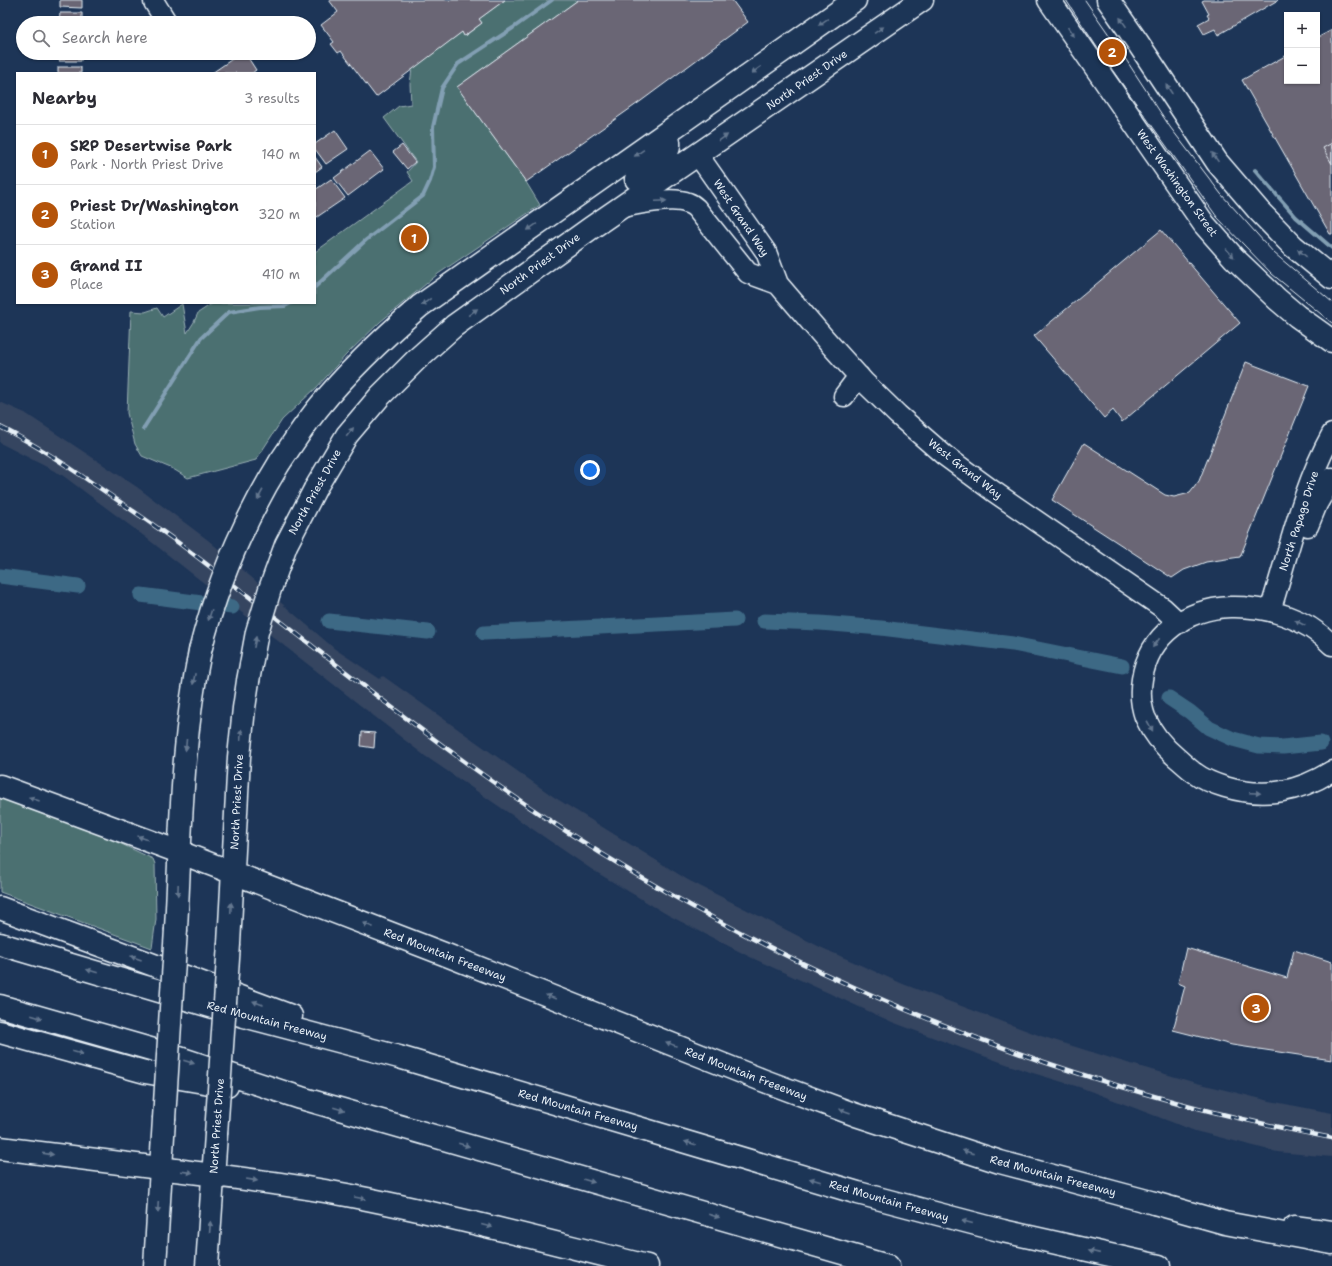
<!DOCTYPE html>
<meta charset="utf-8">
<style>
:root{--surface:#fff;--page:#f2f2f3;--text:#2b2b33;--muted:#7c7c81;--line:#e1e1e2;--accent:#b45309}
body{margin:0;font-family:"Shantell Sans",sans-serif;background:var(--page);color:var(--text)}
.controls{position:absolute;right:12px;top:12px;display:grid;overflow:hidden;border-radius:0px;box-shadow:0 1px 3px #0004}
.controls button{width:36px;height:36px;display:grid;place-items:center;padding:0;border:0;border-bottom:1px solid var(--line);background:var(--surface);color:var(--text);font:20px sans-serif}
.you{position:absolute;left:590px;top:470px;width:14px;height:14px;margin:-10px;border:3px solid #fff;border-radius:50%;background:#1a73e8;box-shadow:0 0 0 6px #1a73e833}
.badge{display:grid;place-items:center;width:26px;height:26px;border-radius:50%;background:var(--accent);color:#fff;font-size:13px;font-weight:700}
.pin{position:absolute;translate:-50% -50%;border:2px solid #fff;box-shadow:0 1px 4px #0006}
.list{margin:0;padding:0;list-style:none}
h2{display:flex;justify-content:space-between;align-items:center;height:52px;margin:0;padding:0 16px;font-size:17px}
h2 small{font-size:13px;font-weight:400;color:var(--muted)}
.list li{display:grid;grid-template-columns:26px 1fr auto;gap:12px;align-items:center;box-sizing:border-box;height:60px;padding:0 16px;border-top:1px solid var(--line)}
.list b{display:block;font-size:15px;white-space:nowrap}
.list p{margin:0;font-size:13px;white-space:nowrap;color:var(--muted)}
.list em{font-size:13px;font-style:normal;color:var(--muted)}
.icon{flex:none;width:22px;height:22px;fill:none;stroke:currentColor;stroke-width:2;stroke-linecap:round;stroke-linejoin:round}
.map{position:relative;flex:none;width:1332px;height:1266px;overflow:hidden}
.search{position:absolute;background:var(--surface);box-shadow:0 1px 3px #0004;left:16px;top:16px;width:300px;height:44px;display:flex;align-items:center;gap:10px;box-sizing:border-box;padding:0 14px;border-radius:22px;color:var(--muted);font-size:15px}
.panel{position:absolute;background:var(--surface);box-shadow:0 1px 3px #0004;left:16px;top:72px;width:300px;height:232px;border-radius:0px}
.map>svg:first-child{display:block}
.built{fill:#344460}
.green{fill:#4b6f71;stroke:#9ab0b4}
.lines{fill:none;stroke-linecap:round;stroke-linejoin:round}
.stream{stroke:#829fb3;stroke-width:4}
.canal{stroke:#3e6985;stroke-width:15}
.building{fill:#6a6675;stroke:#e8f1f8}
.minor-casing{stroke:#e8f1f8;stroke-width:23}
.major-casing{stroke:#e8f1f8;stroke-width:25}
.highway-casing{stroke:#e8f1f8;stroke-width:25}
.minor{stroke:#1d3557;stroke-width:20}
.major{stroke:#1d3557;stroke-width:22}
.highway{stroke:#1d3557;stroke-width:22}
.tram{stroke:#e8f1f8;stroke-width:1}
.rail-casing{stroke:#e8f1f8;stroke-width:4.5}
.rail{stroke:#1d3557;stroke-width:3;stroke-dasharray:9;stroke-linecap:butt}
.major-bridge-casing{stroke:#e8f1f8;stroke-width:25;stroke-linecap:butt}
.major-bridge{stroke:#1d3557;stroke-width:22}
.oneway{fill:#64778f}
.labels{text-anchor:middle;dominant-baseline:central;stroke-width:4;stroke-linejoin:round;paint-order:stroke}
.street-label{font-size:11px;fill:#e8f1f8;stroke:#1d3557}
</style>
<div class="map">
<svg width="1332" height="1266" viewBox="0 0 1332 1266">
<rect width="100%" height="100%" fill="#1d3557"/>
<filter id="ink" filterUnits="userSpaceOnUse"><feTurbulence type="fractalNoise" baseFrequency=".025" numOctaves="2"/><feDisplacementMap in="SourceGraphic" scale="8" xChannelSelector="R" yChannelSelector="G"/><feConvolveMatrix kernelMatrix="1 2 1 2 8 2 1 2 1" color-interpolation-filters="sRGB"/></filter>
<g filter="url(#ink)">
<path class="built" d="M 0,402 L 25,413 L 137,487 L 208,540 L 335,649 L 380,679 L 383,676 L 554,797 L 688,880 L 820,947 L 903,984 L 1041,1036 L 1114,1059 L 1193,1082 L 1270,1101 L 1332,1113 L 1332,1157 L 1277,1152 L 1195,1131 L 1082,1088 L 1023,1070 L 961,1048 L 892,1022 L 750,957 L 668,915 L 591,869 L 425,756 L 140,533 L 62,475 L 0,443 Z"/>
<path class="green" d="M 505,0 L 578,0 L 457,87 L 526,182 L 540,205 L 438,274 L 380,322 L 346,355 L 317,387 L 282,420 L 256,460 L 188,478 L 173,469 L 142,456 L 135,444 L 127,413 L 131,311 L 145,312 L 157,308 L 163,317 L 182,304 L 187,333 L 194,322 L 198,313 L 213,303 L 315,303 L 315,252 L 413,181 L 407,172 L 416,162 L 384,118 L 399,106 L 411,104 L 410,84 L 412,69 L 462,32 L 465,36 L 482,23 L 479,19 Z
M 0,796 L 96,832 L 153,859 L 155,864 L 156,919 L 152,948 L 0,892 Z"/>
<g class="lines">
<path class="stream" d="M 1255,170 L 1296,217 L 1332,248
M 315,287 L 366,240 L 423,196 L 430,181 L 434,167 L 433,127 L 442,88 L 458,64 L 513,28 L 552,0
M 143,429 L 201,338 L 229,312 L 260,307 L 285,306 L 291,303"/>
<path class="canal" d="M 0,576 L 78,586
M 141,595 L 232,607
M 329,621 L 428,632
M 764,621 L 820,623 L 881,628 L 1013,644 L 1122,666
M 484,633 L 735,620
M 1169,698 L 1190,712 L 1209,728 L 1233,739 L 1259,746 L 1283,747 L 1321,743"/>
</g>
<path class="building" d="M 60,0 L 82,0 L 82,8 L 60,7 Z
M 329,0 L 505,0 L 479,19 L 482,23 L 464,36 L 462,32 L 376,97 L 341,51 L 338,53 L 331,44 L 334,42 L 321,25 L 338,12 Z
M 578,0 L 732,0 L 748,22 L 641,101 L 526,182 L 457,87 Z
M 1204,0 L 1278,0 L 1218,35 L 1215,29 L 1204,34 L 1198,24 L 1209,18 L 1207,15 L 1209,14 L 1202,1 Z
M 60,13 L 82,13 L 82,23 L 59,23 Z
M 1332,30 L 1332,234 L 1330,234 L 1242,80 L 1287,55 L 1287,81 L 1317,81 L 1317,38 Z
M 59,53 L 81,53 L 81,61 L 59,61 Z
M 241,53 L 245,53 L 256,70 L 252,73 L 212,73 Z
M 58,67 L 81,67 L 81,73 L 58,73 Z
M 335,130 L 348,149 L 326,164 L 315,149 L 315,144 Z
M 1332,143 L 1332,164 L 1323,148 Z
M 402,145 L 415,162 L 407,169 L 393,152 Z
M 370,151 L 384,169 L 348,196 L 334,178 Z
M 315,157 L 322,167 L 315,172 Z
M 331,179 L 345,198 L 317,217 L 315,215 L 315,190 Z
M 1161,230 L 1240,323 L 1122,422 L 1113,410 L 1104,418 L 1034,336 Z
M 1246,362 L 1309,386 L 1240,557 L 1206,562 L 1184,570 L 1172,578 L 1052,500 L 1084,443 L 1165,495 L 1174,497 L 1190,493 L 1199,481 Z
M 362,732 L 375,733 L 374,748 L 361,746 Z
M 1186,948 L 1287,978 L 1294,950 L 1332,962 L 1332,1060 L 1232,1045 L 1173,1030 L 1185,986 L 1178,983 Z"/>
<g class="lines">
<g class="minor-casing">
<path id="minor" d="M 154,0 L 154,2 L 167,23
M 698,155 L 766,252 L 778,284 L 826,340 L 864,382 L 898,415 L 944,455 L 993,491 L 1163,608 L 1179,623
M 622,207 C 639,204 672,196 688,203 C 691,204 694,206 696,208 L 748,273 L 778,284
M 844,396 L 859,376
M 1308,526 L 1317,504 L 1332,478
M 1270,611 C 1289,552 1302,488 1332,434
M 1332,645 C 1306,618 1267,606 1230,607 C 1187,609 1149,634 1142,679 C 1140,691 1141,706 1145,717 C 1152,733 1164,747 1177,758 C 1183,763 1189,769 1195,773 C 1204,780 1215,784 1225,787 C 1265,799 1298,792 1332,771
M 1294,1226 L 1332,1231"/>
</g>
<g class="major-casing">
<path id="major" d="M 1049,0 L 1204,224 L 1234,258 L 1277,299 L 1297,316 L 1332,341
M 1108,0 L 1138,43 L 1217,162 L 1259,211 L 1293,246 L 1332,278
M 636,179 C 646,172 671,158 669,143 C 669,140 667,136 666,134
M 280,462 C 293,443 305,424 319,407 C 349,370 384,337 420,306 L 855,0
M 315,489 L 347,435 L 380,396 L 417,359 L 454,326 L 591,228 L 922,0
M 179,852 L 444,954 L 762,1080 L 856,1115 L 1000,1162 L 1154,1203
M 176,929 C 181,836 181,743 200,651
M 229,944 L 239,757 L 244,708 L 248,681
M 160,1168 C 229,1177 299,1185 367,1199 C 461,1218 554,1243 647,1266
M 155,1266 L 164,1119
M 207,1266 L 216,1134"/>
</g>
<g class="highway-casing">
<path id="highway" d="M 0,786 L 179,852
M 0,908 L 291,1016
M 0,944 L 244,1016 L 399,1057 L 858,1193 L 1003,1231 L 1159,1266
M 0,1006 L 161,1052 L 301,1098 L 888,1266
M 0,1032 L 145,1072 L 227,1086
M 0,1148 L 160,1168
M 1154,1203 L 1225,1223 L 1332,1243"/>
</g>
<use href="#minor" class="minor"/>
<use href="#major" class="major"/>
<use href="#highway" class="highway"/>
<path class="tram" d="M 1066,0 L 1108,64 L 1217,217 L 1272,274 L 1332,323
M 1085,0 L 1121,52 L 1170,127 L 1221,194 L 1274,253 L 1332,302"/>
<g class="rail-casing">
<path id="rail" d="M 0,427 C 27,440 54,457 79,474 C 113,497 147,520 180,544 C 280,619 377,699 479,772 C 732,953 1026,1080 1332,1138"/>
</g>
<use href="#rail" class="rail"/>
<g class="major-bridge-casing">
<path id="major-bridge" d="M 200,651 C 217,584 244,520 280,462
M 248,681 L 257,632 L 270,589 L 286,545 L 315,489
M 164,1119 L 176,929
M 216,1134 L 229,944"/>
</g>
<use href="#major-bridge" class="major-bridge"/>
</g>
<defs><path id="oneway-solid" d="M-6-.8H1V-3.2L6.5 0L1 3.2V.8H-6Z"/></defs>
<g class="oneway">
<use href="#oneway-solid" transform="translate(823 22) rotate(145)"/>
<use href="#oneway-solid" transform="translate(1123 22) rotate(-125)"/>
<use href="#oneway-solid" transform="translate(879 30) rotate(-35)"/>
<use href="#oneway-solid" transform="translate(1071 32) rotate(55)"/>
<use href="#oneway-solid" transform="translate(756 70) rotate(145)"/>
<use href="#oneway-solid" transform="translate(1169 89) rotate(-123)"/>
<use href="#oneway-solid" transform="translate(723 138) rotate(-35)"/>
<use href="#oneway-solid" transform="translate(639 153) rotate(145)"/>
<use href="#oneway-solid" transform="translate(1215 157) rotate(-125)"/>
<use href="#oneway-solid" transform="translate(661 201) rotate(-3)"/>
<use href="#oneway-solid" transform="translate(532 227) rotate(145)"/>
<use href="#oneway-solid" transform="translate(1230 253) rotate(47)"/>
<use href="#oneway-solid" transform="translate(1302 253) rotate(-141)"/>
<use href="#oneway-solid" transform="translate(426 302) rotate(143)"/>
<use href="#oneway-solid" transform="translate(473 312) rotate(-36)"/>
<use href="#oneway-solid" transform="translate(350 432) rotate(-51)"/>
<use href="#oneway-solid" transform="translate(260 495) rotate(119)"/>
<use href="#oneway-solid" transform="translate(210 615) rotate(108)"/>
<use href="#oneway-solid" transform="translate(1300 623) rotate(-153)"/>
<use href="#oneway-solid" transform="translate(255 642) rotate(-79)"/>
<use href="#oneway-solid" transform="translate(1156 643) rotate(127)"/>
<use href="#oneway-solid" transform="translate(194 679) rotate(101)"/>
<use href="#oneway-solid" transform="translate(1150 726) rotate(61)"/>
<use href="#oneway-solid" transform="translate(241 735) rotate(-85)"/>
<use href="#oneway-solid" transform="translate(186 745) rotate(95)"/>
<use href="#oneway-solid" transform="translate(1255 793) rotate(3)"/>
<use href="#oneway-solid" transform="translate(34 799) rotate(-160)"/>
<use href="#oneway-solid" transform="translate(143 838) rotate(-160)"/>
<use href="#oneway-solid" transform="translate(178 890) rotate(92)"/>
<use href="#oneway-solid" transform="translate(231 908) rotate(-87)"/>
<use href="#oneway-solid" transform="translate(368 925) rotate(-159)"/>
<use href="#oneway-solid" transform="translate(136 958) rotate(-160)"/>
<use href="#oneway-solid" transform="translate(92 971) rotate(-164)"/>
<use href="#oneway-solid" transform="translate(551 997) rotate(-158)"/>
<use href="#oneway-solid" transform="translate(258 1003) rotate(-159)"/>
<use href="#oneway-solid" transform="translate(37 1017) rotate(16)"/>
<use href="#oneway-solid" transform="translate(671 1044) rotate(-158)"/>
<use href="#oneway-solid" transform="translate(78 1053) rotate(16)"/>
<use href="#oneway-solid" transform="translate(189 1062) rotate(18)"/>
<use href="#oneway-solid" transform="translate(339 1109) rotate(16)"/>
<use href="#oneway-solid" transform="translate(845 1111) rotate(-160)"/>
<use href="#oneway-solid" transform="translate(690 1143) rotate(-164)"/>
<use href="#oneway-solid" transform="translate(464 1145) rotate(16)"/>
<use href="#oneway-solid" transform="translate(968 1152) rotate(-163)"/>
<use href="#oneway-solid" transform="translate(48 1154) rotate(7)"/>
<use href="#oneway-solid" transform="translate(187 1172) rotate(7)"/>
<use href="#oneway-solid" transform="translate(252 1180) rotate(9)"/>
<use href="#oneway-solid" transform="translate(815 1180) rotate(-164)"/>
<use href="#oneway-solid" transform="translate(589 1181) rotate(16)"/>
<use href="#oneway-solid" transform="translate(360 1198) rotate(10)"/>
<use href="#oneway-solid" transform="translate(158 1207) rotate(93)"/>
<use href="#oneway-solid" transform="translate(714 1216) rotate(16)"/>
<use href="#oneway-solid" transform="translate(967 1222) rotate(-166)"/>
<use href="#oneway-solid" transform="translate(487 1226) rotate(14)"/>
<use href="#oneway-solid" transform="translate(210 1227) rotate(-86)"/>
<use href="#oneway-solid" transform="translate(1094 1252) rotate(-167)"/>
</g>
</g>
<g class="labels">
<g class="street-label">
<text transform="translate(807 80) rotate(-35)">North Priest Drive</text>
<text transform="translate(1177 183) rotate(54)">West Washington Street</text>
<text transform="translate(741 218) rotate(56)">West Grand Way</text>
<text transform="translate(540 264) rotate(-36)">North Priest Drive</text>
<text transform="translate(965 469) rotate(38)">West Grand Way</text>
<text transform="translate(315 492) rotate(-61)">North Priest Drive</text>
<text transform="translate(1299 521) rotate(-72)">North Papago Drive</text>
<text transform="translate(237 802) rotate(-87)">North Priest Drive</text>
<text transform="translate(445 955) rotate(21)">Red Mountain Freeeway</text>
<text transform="translate(267 1021) rotate(15)">Red Mountain Freeway</text>
<text transform="translate(746 1074) rotate(21)">Red Mountain Freeeway</text>
<text transform="translate(578 1110) rotate(16)">Red Mountain Freeway</text>
<text transform="translate(217 1126) rotate(-86)">North Priest Drive</text>
<text transform="translate(1053 1176) rotate(15)">Red Mountain Freeeway</text>
<text transform="translate(889 1201) rotate(16)">Red Mountain Freeway</text>
</g>
</g>
</svg>
<div class="controls">
<button>+</button>
<button>−</button>
</div>
<div class="you"></div>
<div class="pin badge" style="left:414px;top:238px">1</div>
<div class="pin badge" style="left:1112px;top:52px">2</div>
<div class="pin badge" style="left:1256px;top:1008px">3</div>
<div class="search"><svg class="icon" aria-label="search" viewBox="0 0 24 24"><circle cx="10" cy="10" r="6"/><path d="M15 15l6 6"/></svg>Search here</div>
<section class="panel">
<h2>Nearby<small>3 results</small></h2>
<ul class="list">
<li><span class="badge">1</span><div><b>SRP Desertwise Park</b><p>Park · North Priest Drive</p></div><em>140 m</em></li>
<li><span class="badge">2</span><div><b>Priest Dr/Washington</b><p>Station</p></div><em>320 m</em></li>
<li><span class="badge">3</span><div><b>Grand II</b><p>Place</p></div><em>410 m</em></li>
</ul>
</section>
</div>
